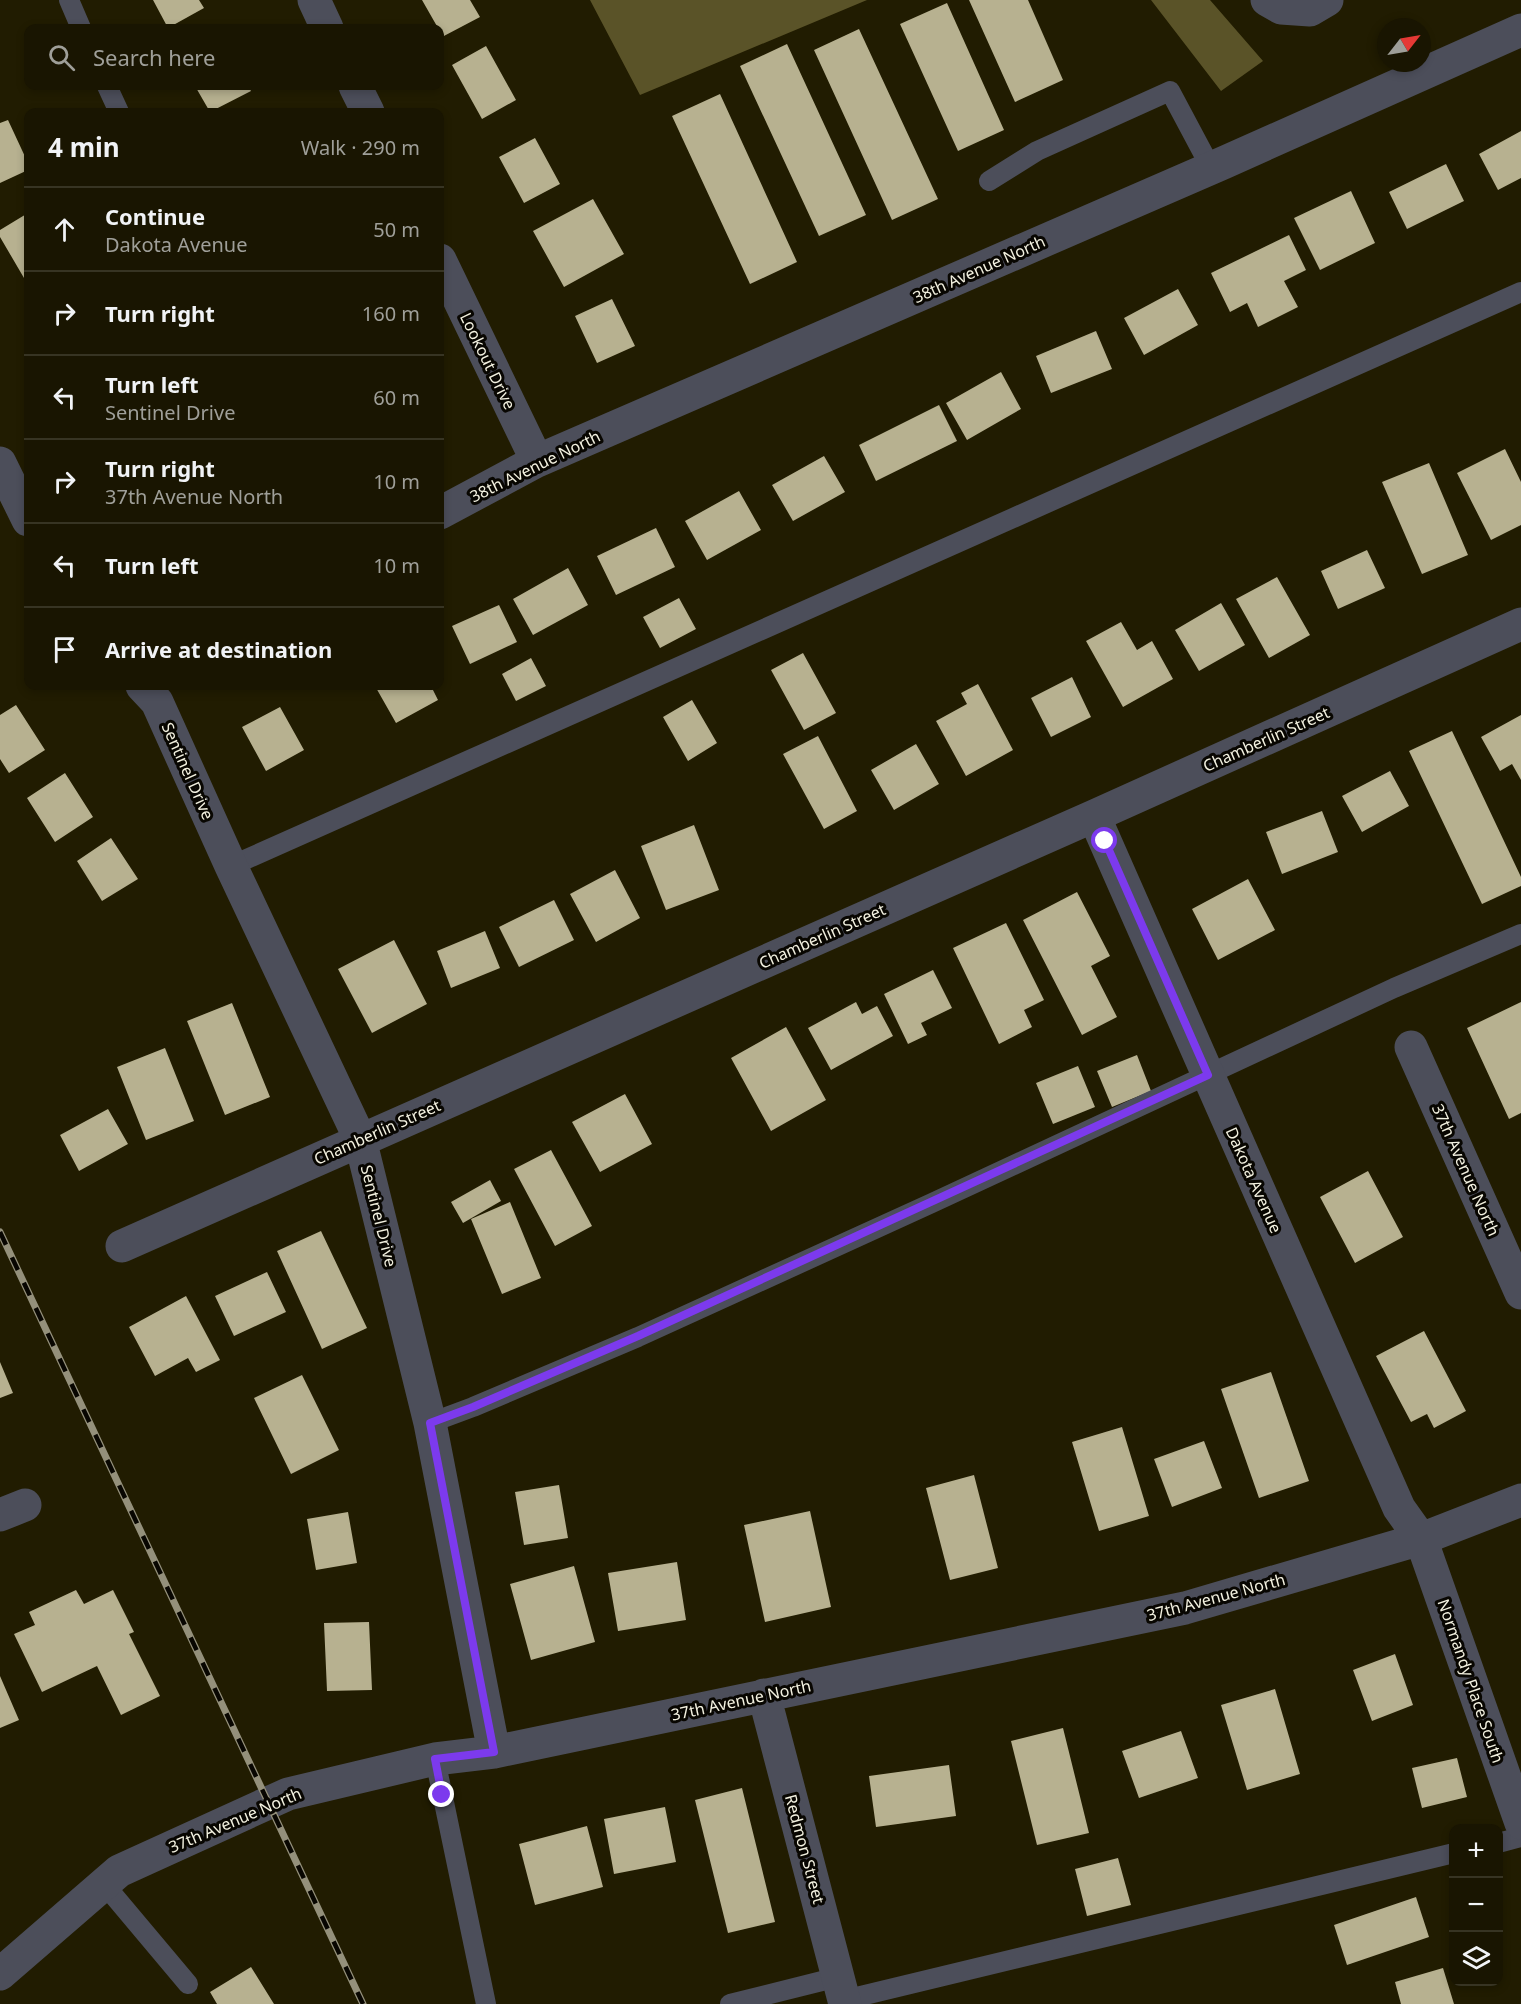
<!DOCTYPE html>
<meta charset="utf-8">
<style>
:root{--surface:#191501;--page:#262210;--text:#f1f3f6;--muted:#9f9f99;--line:#373423}
body{margin:0;font-family:"Noto Sans",sans-serif;background:var(--page);color:var(--text)}
.controls{position:absolute;right:18px;bottom:18px;display:grid;overflow:hidden;border-radius:12px;box-shadow:0 3px 9px #0003}
.controls button{width:54px;height:54px;display:grid;place-items:center;padding:0;border:0;border-bottom:2px solid var(--line);background:var(--surface);color:var(--text);font:30px sans-serif}
.compass{position:absolute;left:1377px;top:18px;width:54px;height:54px;border-radius:50%;background:var(--surface);box-shadow:0 3px 9px #0003;rotate:59deg}
.stop{position:absolute;width:18px;height:18px;margin:-14px;border:4px solid #7c3aed;border-radius:50%;background:#fff}
.stop.end{background:#7c3aed;border-color:#fff;box-shadow:0 2px 6px #0008}
.list{margin:0;padding:0;list-style:none}
h2{display:flex;justify-content:space-between;align-items:center;height:78px;margin:0;padding:0 24px;font-size:26px}
h2 small{font-size:20px;font-weight:400;color:var(--muted)}
.list li{display:grid;grid-template-columns:39px 1fr auto;gap:18px;align-items:center;box-sizing:border-box;height:84px;padding:0 24px;border-top:2px solid var(--line)}
.list b{display:block;font-size:22px;white-space:nowrap}
.list p{margin:0;font-size:20px;white-space:nowrap;color:var(--muted)}
.list em{font-size:20px;font-style:normal;color:var(--muted)}
.icon{flex:none;width:33px;height:33px;fill:none;stroke:currentColor;stroke-width:2;stroke-linecap:round;stroke-linejoin:round}
.map{position:relative;flex:none;width:1521px;height:2004px;overflow:hidden}
.search{position:absolute;background:var(--surface);box-shadow:0 3px 9px #0003;left:24px;top:24px;width:420px;height:66px;display:flex;align-items:center;gap:15px;box-sizing:border-box;padding:0 21px;border-radius:12px;color:var(--muted);font-size:22px}
.panel{position:absolute;background:var(--surface);box-shadow:0 3px 9px #0003;left:24px;top:108px;width:420px;height:582px;border-radius:12px}
.map>svg:first-child{display:block}
.forest{fill:#5a5328}
.building{fill:#b7b190}
.lines{fill:none;stroke-linecap:round;stroke-linejoin:round}
.service{stroke:#4c4e5a;stroke-width:20}
.minor{stroke:#4c4e5a;stroke-width:33}
.rail-casing{stroke:#94907b;stroke-width:7}
.rail{stroke:#080601;stroke-width:4.5;stroke-dasharray:14;stroke-linecap:butt}
.route{stroke:#7c3aed;stroke-width:8}
.labels{text-anchor:middle;dominant-baseline:central;stroke-width:6;stroke-linejoin:round;paint-order:stroke}
.street-label{font-size:16px;fill:#f3f1e0;stroke:#080601}
</style>
<div class="map">
<svg width="1521" height="2004" viewBox="0 0 1521 2004">
<rect width="100%" height="100%" fill="#211c01"/>
<path class="forest" d="M 590,0 L 867,0 L 640,95 Z
M 1151,0 L 1210,0 L 1263,61 L 1221,91 Z"/>
<path class="building" d="M 153,0 L 199,0 L 204,8 L 168,28 Z
M 422,0 L 470,0 L 480,17 L 442,37 L 440,28 L 438,28 Z
M 969,0 L 1028,0 L 1063,80 L 1015,102 Z
M 947,3 L 1004,130 L 958,151 L 900,24 Z
M 859,29 L 938,199 L 892,220 L 814,50 Z
M 787,44 L 866,215 L 819,236 L 740,66 Z
M 486,46 L 516,100 L 482,119 L 452,65 Z
M 195,86 L 248,86 L 251,91 L 210,112 Z
M 720,94 L 797,262 L 750,284 L 672,116 Z
M 8,120 L 28,163 L 28,170 L 0,183 L 0,123 Z
M 1521,131 L 1521,178 L 1498,190 L 1479,154 Z
M 535,138 L 560,184 L 524,203 L 499,157 Z
M 1446,164 L 1464,201 L 1407,229 L 1389,192 Z
M 1351,191 L 1375,243 L 1320,270 L 1294,218 Z
M 593,199 L 624,254 L 564,287 L 533,231 Z
M 28,213 L 28,275 L 24,278 L 0,237 L 0,230 Z
M 1289,235 L 1306,270 L 1284,281 L 1298,307 L 1258,327 L 1247,303 L 1230,312 L 1211,273 Z
M 1178,289 L 1198,325 L 1144,355 L 1124,318 Z
M 612,299 L 635,346 L 597,363 L 575,316 Z
M 1096,331 L 1112,369 L 1051,393 L 1036,356 Z
M 1001,372 L 1021,409 L 967,440 L 946,403 Z
M 939,405 L 957,441 L 876,481 L 859,445 Z
M 1505,449 L 1521,482 L 1521,525 L 1491,540 L 1457,473 Z
M 824,456 L 845,492 L 793,521 L 772,485 Z
M 1429,463 L 1468,555 L 1422,574 L 1382,482 Z
M 739,491 L 761,530 L 707,560 L 685,521 Z
M 656,528 L 675,567 L 616,595 L 597,556 Z
M 1367,550 L 1385,588 L 1338,609 L 1321,571 Z
M 568,568 L 588,605 L 533,635 L 513,599 Z
M 1277,577 L 1310,635 L 1269,658 L 1236,599 Z
M 679,598 L 696,629 L 660,648 L 643,617 Z
M 1221,603 L 1245,645 L 1199,671 L 1175,630 Z
M 499,605 L 517,642 L 470,664 L 452,626 Z
M 1121,622 L 1137,650 L 1152,641 L 1173,679 L 1123,707 L 1086,641 Z
M 803,653 L 836,713 L 804,730 L 771,670 Z
M 531,658 L 546,686 L 516,701 L 502,674 Z
M 1072,677 L 1091,717 L 1051,737 L 1031,698 Z
M 978,684 L 1013,750 L 966,776 L 936,721 L 967,704 L 961,693 Z
M 375,686 L 431,686 L 438,700 L 396,723 Z
M 692,700 L 717,743 L 688,761 L 663,717 Z
M 16,705 L 45,750 L 9,773 L 0,759 L 0,715 Z
M 280,707 L 304,750 L 266,771 L 242,727 Z
M 1521,715 L 1521,780 L 1512,764 L 1500,771 L 1481,737 Z
M 1452,731 L 1521,877 L 1521,886 L 1482,904 L 1409,751 Z
M 818,736 L 857,811 L 824,829 L 783,754 Z
M 916,744 L 939,784 L 894,810 L 871,770 Z
M 1390,771 L 1409,806 L 1362,832 L 1342,796 Z
M 65,773 L 93,817 L 55,842 L 27,798 Z
M 1322,811 L 1338,852 L 1282,874 L 1266,832 Z
M 694,825 L 719,890 L 666,910 L 641,846 Z
M 111,838 L 138,879 L 102,901 L 77,861 Z
M 615,870 L 640,918 L 596,942 L 570,894 Z
M 1248,879 L 1275,930 L 1218,960 L 1192,909 Z
M 1077,892 L 1110,956 L 1091,966 L 1117,1017 L 1082,1035 L 1023,920 Z
M 554,900 L 574,940 L 519,967 L 499,927 Z
M 1006,923 L 1044,1000 L 1024,1010 L 1032,1027 L 999,1044 L 953,948 Z
M 485,931 L 500,968 L 451,988 L 437,951 Z
M 394,940 L 427,1004 L 372,1033 L 338,969 Z
M 933,970 L 952,1008 L 921,1023 L 927,1035 L 908,1044 L 884,994 Z
M 856,1002 L 862,1014 L 877,1006 L 893,1036 L 831,1070 L 808,1028 Z
M 1521,1002 L 1521,1113 L 1509,1119 L 1467,1028 Z
M 232,1003 L 270,1097 L 225,1115 L 187,1021 Z
M 786,1027 L 826,1100 L 771,1131 L 731,1058 Z
M 165,1048 L 194,1121 L 146,1140 L 117,1067 Z
M 1137,1055 L 1151,1091 L 1112,1107 L 1097,1071 Z
M 1078,1066 L 1095,1107 L 1053,1124 L 1036,1083 Z
M 625,1094 L 652,1144 L 600,1172 L 572,1122 Z
M 108,1109 L 128,1144 L 79,1171 L 60,1135 Z
M 551,1150 L 592,1226 L 555,1246 L 514,1169 Z
M 1368,1171 L 1403,1237 L 1355,1263 L 1320,1197 Z
M 490,1180 L 501,1201 L 463,1223 L 451,1202 Z
M 510,1202 L 541,1278 L 502,1294 L 471,1219 Z
M 321,1231 L 367,1328 L 322,1349 L 277,1251 Z
M 267,1272 L 286,1312 L 234,1336 L 215,1296 Z
M 186,1296 L 220,1360 L 196,1372 L 188,1358 L 155,1376 L 129,1327 Z
M 1424,1331 L 1466,1411 L 1434,1428 L 1427,1414 L 1411,1422 L 1376,1356 Z
M 0,1362 L 13,1393 L 0,1398 Z
M 1271,1372 L 1309,1481 L 1259,1498 L 1221,1389 Z
M 302,1375 L 339,1450 L 291,1474 L 254,1398 Z
M 1122,1427 L 1149,1516 L 1099,1531 L 1072,1442 Z
M 1204,1441 L 1222,1488 L 1172,1507 L 1154,1459 Z
M 974,1475 L 998,1568 L 950,1580 L 926,1488 Z
M 559,1485 L 568,1538 L 524,1545 L 515,1492 Z
M 810,1511 L 831,1607 L 765,1622 L 744,1525 Z
M 348,1512 L 357,1563 L 316,1570 L 307,1519 Z
M 677,1562 L 686,1620 L 618,1631 L 608,1573 Z
M 574,1566 L 595,1642 L 531,1660 L 510,1584 Z
M 76,1590 L 84,1604 L 113,1590 L 134,1632 L 129,1634 L 160,1696 L 121,1715 L 97,1666 L 42,1692 L 14,1634 L 35,1625 L 29,1612 Z
M 369,1622 L 372,1690 L 327,1691 L 324,1623 Z
M 1395,1654 L 1413,1705 L 1372,1721 L 1353,1670 Z
M 0,1676 L 19,1720 L 0,1728 Z
M 1275,1689 L 1300,1774 L 1247,1790 L 1221,1705 Z
M 1063,1728 L 1089,1833 L 1037,1845 L 1011,1741 Z
M 1181,1731 L 1198,1778 L 1139,1798 L 1122,1751 Z
M 1457,1758 L 1467,1797 L 1422,1808 L 1412,1768 Z
M 949,1765 L 956,1816 L 876,1827 L 869,1776 Z
M 742,1788 L 775,1922 L 728,1933 L 695,1800 Z
M 665,1807 L 676,1862 L 614,1874 L 604,1819 Z
M 587,1826 L 603,1887 L 535,1905 L 519,1844 Z
M 1118,1858 L 1131,1905 L 1087,1916 L 1075,1869 Z
M 1416,1897 L 1429,1937 L 1347,1965 L 1334,1925 Z
M 251,1967 L 274,2004 L 217,2004 L 210,1992 Z
M 1443,1968 L 1454,2004 L 1401,2004 L 1395,1982 Z"/>
<g class="lines">
<path class="service" d="M 69,0 L 81,28
M 107,86 L 119,112
M 989,181 L 1037,151 L 1170,91 L 1211,168
M 231,866 L 1521,292
M 430,1423 L 473,1407 L 638,1337 L 932,1203 L 1394,988 L 1521,934
M 435,1759 L 486,2004
M 1498,1843 L 1521,1837
M 104,1884 L 188,1984
M 844,2000 L 1454,1853
M 730,2004 L 838,1977"/>
<path class="minor" d="M 314,0 L 327,28
M 1267,0 L 1281,8 L 1310,10 L 1327,0
M 355,86 L 368,112
M 440,260 L 537,461
M 0,463 L 28,520
M 440,513 L 537,461 L 1223,163 L 1521,30
M 142,686 L 157,702 L 231,866 L 360,1139 L 430,1423 L 494,1752
M 1094,816 L 1399,1508 L 1421,1539 L 1521,1823
M 1411,1047 L 1521,1293
M 122,1246 L 1094,816 L 1521,624
M 0,1515 L 25,1505
M 764,1695 L 845,2004
M 0,1974 L 119,1871 L 288,1794 L 435,1759 L 494,1752 L 1185,1608 L 1421,1539 L 1521,1500"/>
<g class="rail-casing">
<path id="rail" d="M 0,1232 L 363,2004"/>
</g>
<use href="#rail" class="rail"/>
</g>
<g class="lines">
<path class="route" d="M 442,1795 L 435,1759 L 494,1752 L 430,1423 L 473,1407 L 638,1336 L 1208,1075 L 1105,841"/>
</g>
<g class="labels">
<g class="street-label">
<text transform="translate(979 269) rotate(-24)">38th Avenue North</text>
<text transform="translate(488 361) rotate(64)">Lookout Drive</text>
<text transform="translate(535 466) rotate(-26)">38th Avenue North</text>
<text transform="translate(1266 739) rotate(-24)">Chamberlin Street</text>
<text transform="translate(188 771) rotate(66)">Sentinel Drive</text>
<text transform="translate(822 936) rotate(-24)">Chamberlin Street</text>
<text transform="translate(377 1132) rotate(-24)">Chamberlin Street</text>
<text transform="translate(1466 1170) rotate(66)">37th Avenue North</text>
<text transform="translate(1254 1180) rotate(66)">Dakota Avenue</text>
<text transform="translate(379 1216) rotate(76)">Sentinel Drive</text>
<text transform="translate(1216 1597) rotate(-15)">37th Avenue North</text>
<text transform="translate(1471 1681) rotate(71)">Normandy Place South</text>
<text transform="translate(741 1700) rotate(-12)">37th Avenue North</text>
<text transform="translate(235 1820) rotate(-23)">37th Avenue North</text>
<text transform="translate(805 1849) rotate(75)">Redmon Street</text>
</g>
</g>
</svg>
<div class="controls">
<button>+</button>
<button>−</button>
<button><svg class="icon" aria-label="layers" viewBox="0 0 24 24"><path d="M12 4l9 5-9 5-9-5zM3 14l9 5 9-5"/></svg></button>
</div>
<svg class="compass" viewBox="-18 -18 36 36"><path d="M0-13l5 13h-10z" fill="#e53935"/><path d="M0 13l5-13h-10z" fill="#9f9f99"/></svg>
<div class="stop" style="left:1105px;top:841px"></div>
<div class="stop end" style="left:442px;top:1795px"></div>
<div class="search"><svg class="icon" aria-label="search" viewBox="0 0 24 24"><circle cx="10" cy="10" r="6"/><path d="M15 15l6 6"/></svg>Search here</div>
<section class="panel">
<h2>4 min<small>Walk · 290 m</small></h2>
<ul class="list">
<li><svg class="icon" aria-label="ahead" viewBox="0 0 24 24"><path d="M12 20V5M6 11l6-6 6 6"/></svg><div><b>Continue</b><p>Dakota Avenue</p></div><em>50 m</em></li>
<li><svg class="icon" aria-label="right" viewBox="0 0 24 24"><path d="M7 20v-9h11M14 6l5 5-5 5"/></svg><div><b>Turn right</b></div><em>160 m</em></li>
<li><svg class="icon" aria-label="left" viewBox="0 0 24 24"><path d="M17 20v-9H6M10 6l-5 5 5 5"/></svg><div><b>Turn left</b><p>Sentinel Drive</p></div><em>60 m</em></li>
<li><svg class="icon" aria-label="right" viewBox="0 0 24 24"><path d="M7 20v-9h11M14 6l5 5-5 5"/></svg><div><b>Turn right</b><p>37th Avenue North</p></div><em>10 m</em></li>
<li><svg class="icon" aria-label="left" viewBox="0 0 24 24"><path d="M17 20v-9H6M10 6l-5 5 5 5"/></svg><div><b>Turn left</b></div><em>10 m</em></li>
<li><svg class="icon" aria-label="arrive" viewBox="0 0 24 24"><path d="M6 21V4h12l-3 4 3 4H6"/></svg><div><b>Arrive at destination</b></div></li>
</ul>
</section>
</div>
